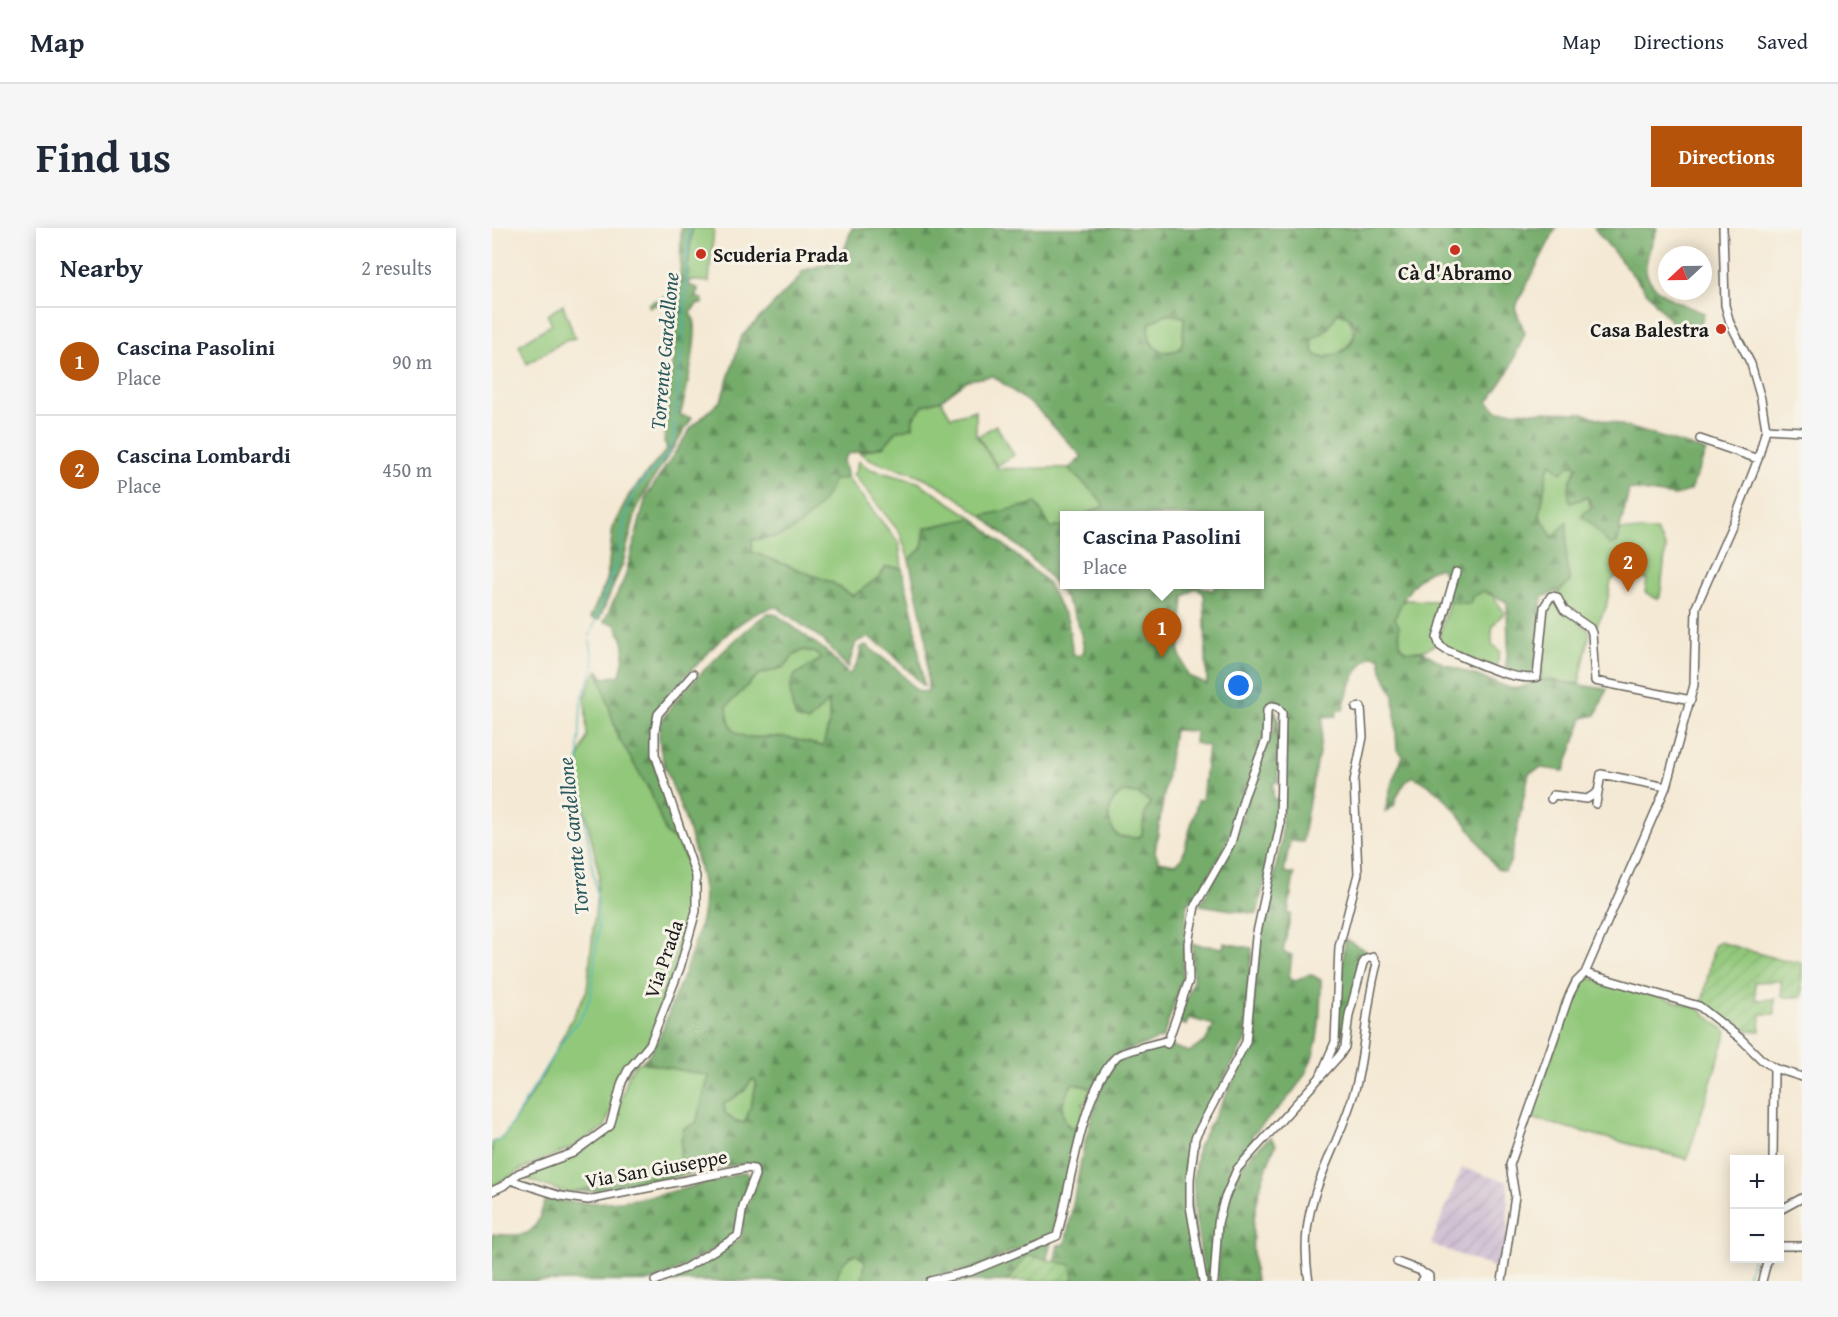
<!DOCTYPE html>
<meta charset="utf-8">
<style>
:root{--surface:#fff;--page:#f6f6f7;--text:#1f2937;--muted:#747a83;--line:#e0e1e3;--accent:#b45309}
body{margin:0;font-family:"Gentium Book Plus",serif;background:var(--page);color:var(--text)}
.controls{position:absolute;right:18px;bottom:18px;display:grid;overflow:hidden;border-radius:0px;box-shadow:0 3px 15px #0003}
.controls button{width:54px;height:54px;display:grid;place-items:center;padding:0;border:0;border-bottom:2px solid var(--line);background:var(--surface);color:var(--text);font:30px sans-serif}
.compass{position:absolute;left:1166px;top:18px;width:54px;height:54px;border-radius:50%;background:var(--surface);box-shadow:0 3px 15px #0003;rotate:248deg}
.you{position:absolute;left:747px;top:458px;width:21px;height:21px;margin:-15px;border:4px solid #fff;border-radius:50%;background:#1a73e8;box-shadow:0 0 0 9px #1a73e833}
.badge{display:grid;place-items:center;width:39px;height:39px;border-radius:50%;background:var(--accent);color:#fff;font-size:20px;font-weight:700}
.pin{position:absolute;translate:-50% -50px;filter:drop-shadow(0 2px 3px #0008)}
.pin::after{content:'';position:absolute;top:32px;width:21px;height:18px;background:inherit;clip-path:polygon(0 0,100% 0,50% 100%)}
.popup{position:absolute;left:568px;top:283px;width:204px;height:78px;box-sizing:border-box;display:grid;place-content:center;border-radius:0px;background:var(--surface);filter:drop-shadow(0 2px 4px #0005);font-size:20px;white-space:nowrap;color:var(--muted)}
.popup b{font-size:22px;color:var(--text)}
.popup::after{content:'';position:absolute;left:50%;top:100%;margin-left:-12px;border:12px solid transparent;border-top-color:var(--surface)}
.list{margin:0;padding:0;list-style:none}
h2{display:flex;justify-content:space-between;align-items:center;height:78px;margin:0;padding:0 24px;font-size:26px}
h2 small{font-size:20px;font-weight:400;color:var(--muted)}
.list li{display:grid;grid-template-columns:39px 1fr auto;gap:18px;align-items:center;box-sizing:border-box;height:108px;padding:0 24px;border-top:2px solid var(--line)}
.list b{display:block;font-size:22px;white-space:nowrap}
.list p{margin:0;font-size:20px;white-space:nowrap;color:var(--muted)}
.list em{font-size:20px;font-style:normal;color:var(--muted)}
.map{position:relative;flex:none;width:1310px;height:1053px;overflow:hidden;border-radius:0px}
header{display:flex;align-items:center;gap:36px;box-sizing:border-box;height:84px;padding:0 30px;background:var(--surface);border-bottom:2px solid var(--line)}
header strong{font-size:28px}
nav{display:flex;gap:33px;margin-inline-start:auto;font-size:21px}
.intro{display:flex;align-items:center;justify-content:space-between;box-sizing:border-box;height:144px;padding:0 36px}
h1{margin:0;font-size:42px}
.button{padding:15px 27px;border-radius:0px;background:var(--accent);color:#fff;font-size:21px;font-weight:700}
main{display:flex;gap:36px;padding:0 36px}
aside{flex:1;background:var(--surface);border-radius:0px;box-shadow:0 3px 15px #0003}
.map>svg:first-child{display:block}
.industrial{fill:url(#industrial-furrows)}
.grass{fill:#92c87a;stroke:#57724b;stroke-width:1.5}
.forest{fill:url(#forest-firs);stroke:#486443;stroke-width:1.5;fill-rule:evenodd}
.garden{fill:url(#garden-furrows);stroke:#57724b;stroke-width:1.5}
.lines{fill:none;stroke-linecap:round;stroke-linejoin:round}
.stream{stroke:#43b3b9;stroke-width:1.5}
.minor-casing{stroke:#68645c;stroke-width:10}
.minor{stroke:#fff;stroke-width:7}
.poi-dot{fill:#c8321e;stroke:#f7f3e8;stroke-width:2}
.labels{text-anchor:middle;dominant-baseline:central;stroke-width:6;stroke-linejoin:round;paint-order:stroke}
.poi-label{font-size:20px;font-weight:bold;fill:#1c1c1c;stroke:#f7f3e8;text-anchor:start}
.street-label{font-size:20px;fill:#1c1c1c;stroke:#f7f3e8}
.water-label{font-size:21px;font-style:italic;fill:#2c585b;stroke:#f7f3e8}
</style>
<header>
<strong>Map</strong>
<nav><a>Map</a><a>Directions</a><a>Saved</a></nav>
</header>
<div class="intro"><h1>Find us</h1><a class="button">Directions</a></div>
<main>
<aside>
<h2>Nearby<small>2 results</small></h2>
<ul class="list">
<li><span class="badge">1</span><div><b>Cascina Pasolini</b><p>Place</p></div><em>90 m</em></li>
<li><span class="badge">2</span><div><b>Cascina Lombardi</b><p>Place</p></div><em>450 m</em></li>
</ul>
</aside>
<div class="map">
<svg width="1310" height="1053" viewBox="0 0 1310 1053">
<defs>
<pattern id="industrial-furrows" width="10" height="10" patternUnits="userSpaceOnUse" patternTransform="scale(1.5)"><rect width="10" height="10" fill="#cebed2"/><path d="M-1 1l2-2M0 10L10 0M9 11l2-2" fill="none" stroke="#b0a3b4"/></pattern>
<pattern id="forest-firs" width="22" height="20" patternUnits="userSpaceOnUse" patternTransform="scale(1.5)"><rect width="22" height="20" fill="#75ac6a"/><path d="M5 1l3.5 6h-7zM16 11l3.5 6h-7z" fill="#5f8b56"/></pattern>
<pattern id="garden-furrows" width="10" height="10" patternUnits="userSpaceOnUse" patternTransform="scale(1.5)"><rect width="10" height="10" fill="#92c87a"/><path d="M-1 1l2-2M0 10L10 0M9 11l2-2" fill="none" stroke="#7dab69"/></pattern>
</defs>
<rect width="100%" height="100%" fill="#f7f3e8"/>
<filter id="ink" filterUnits="userSpaceOnUse"><feTurbulence type="fractalNoise" baseFrequency=".0167" numOctaves="2"/><feDisplacementMap in="SourceGraphic" scale="12" xChannelSelector="R" yChannelSelector="G"/><feConvolveMatrix kernelMatrix="1 2 1 2 8 2 1 2 1" color-interpolation-filters="sRGB"/></filter>
<filter id="wash" filterUnits="userSpaceOnUse"><feTurbulence type="fractalNoise" baseFrequency=".008" numOctaves="4" result="noise"/><feDisplacementMap in="SourceGraphic" scale="24" xChannelSelector="R" yChannelSelector="G"/><feGaussianBlur stdDeviation="1.35" result="paint"/><feColorMatrix in="noise" values="0 0 0 0 0 0 0 0 0 0 0 0 0 0 0 0 0 1.4 0 .05"/><feComposite in="paint" operator="in"/></filter>
<g filter="url(#wash)">
<rect width="100%" height="100%" fill="#f4e9d4"/>
<path class="industrial" d="M 970,940 L 1016,954 L 1016,1007 L 1008,1042 L 939,1016 Z"/>
<path class="grass" d="M 200,0 L 222,0 L 217,54 L 195,52 Z
M 71,77 L 83,110 L 74,112 L 35,136 L 27,117 L 60,96 L 55,87 Z
M 846,84 L 856,88 L 863,106 C 855,122 844,132 825,128 L 821,123 L 820,111 L 834,103 Z
M 674,86 L 692,89 L 691,112 L 688,121 C 666,130 653,116 658,95 Z
M 449,172 L 459,189 L 484,182 L 484,207 L 505,240 C 530,242 552,239 577,240 C 588,255 603,262 613,278 L 591,287 L 572,288 L 572,298 L 559,300 L 510,284 L 490,288 C 470,273 450,257 428,248 C 406,238 388,239 367,225 L 392,218 L 405,203 L 421,199 L 421,190 L 432,177 Z
M 504,197 L 522,227 L 505,238 L 486,208 Z
M 366,233 L 378,241 L 426,254 L 481,290 L 433,300 L 430,320 L 417,332 L 408,305 L 361,246 L 364,243 Z
M 1059,235 L 1087,238 L 1078,253 L 1079,274 L 1094,268 C 1102,280 1097,287 1102,296 C 1106,305 1117,310 1125,315 L 1129,302 L 1164,303 L 1174,320 L 1168,369 L 1165,371 L 1153,364 L 1155,351 L 1125,348 L 1119,353 L 1114,380 L 1102,402 C 1093,395 1062,377 1067,364 C 1068,360 1075,356 1078,353 L 1074,334 L 1075,295 L 1061,310 L 1048,288 L 1055,243 Z
M 355,250 L 407,315 L 410,340 L 394,339 L 388,348 L 361,368 L 341,355 L 260,324 L 260,312 L 285,308 L 342,252 Z
M 992,363 L 1001,368 L 1013,385 C 1000,395 999,400 1000,416 L 1008,423 L 1004,440 C 990,434 953,423 947,411 L 957,374 L 980,369 L 985,364 Z
M 1063,370 L 1098,404 L 1087,456 L 1049,451 L 1056,374 Z
M 913,372 L 944,373 L 952,377 L 944,416 C 932,423 920,429 908,418 L 907,398 L 903,391 L 907,377 Z
M 312,422 L 324,425 L 329,431 L 305,445 L 337,472 L 337,496 L 331,518 C 319,516 300,510 289,509 C 261,508 236,518 235,478 L 266,447 L 292,439 L 301,428 Z
M 106,442 L 126,509 L 158,563 L 174,605 L 188,617 L 198,644 L 196,689 L 179,752 L 155,817 L 129,852 L 113,899 L 81,919 L 28,942 L 0,960 L 0,915 L 11,909 L 45,858 L 95,762 L 107,645 L 86,550 L 87,531 L 95,508 L 93,469 L 100,451 Z
M 631,564 L 646,566 L 658,574 L 652,589 L 650,607 L 644,610 L 626,608 C 612,595 615,573 631,564 Z
M 1099,750 L 1204,779 L 1235,804 L 1195,931 L 1038,890 L 1085,755 Z
M 150,834 L 217,848 L 204,895 L 189,910 C 189,924 189,935 178,944 L 78,964 L 68,963 L 30,949 L 84,927 L 120,901 L 137,846 L 145,835 Z
M 260,851 L 264,853 C 265,860 256,886 253,895 L 244,894 L 233,885 L 232,876 L 252,863 Z
M 581,855 L 599,860 L 595,873 L 591,874 L 592,880 L 586,900 L 576,898 C 566,881 571,871 581,855 Z
M 363,1025 L 373,1033 L 375,1039 L 370,1053 L 345,1053 C 345,1041 352,1031 363,1025 Z"/>
<path class="forest" d="M 189,0 L 200,0 L 195,52 L 199,58 L 206,60 L 205,70 L 211,71 L 210,76 L 205,76 L 198,85 C 199,88 201,90 202,92 C 207,106 193,172 188,187 L 200,190 L 158,256 L 144,283 L 131,335 L 107,392 L 98,390 L 115,352 L 121,298 L 137,267 L 175,221 L 172,214 L 187,70 L 157,79 L 157,75 L 188,63 Z
M 360,0 L 1064,0 L 1023,80 L 1033,105 L 1017,143 L 996,174 L 1005,183 L 1090,185 L 1214,223 L 1199,262 L 1183,268 L 1137,261 L 1125,315 L 1118,317 C 1106,308 1104,296 1089,288 L 1101,278 L 1095,269 L 1079,275 C 1072,262 1080,250 1086,238 L 1078,237 L 1069,245 L 1059,235 L 1055,243 L 1048,288 L 1061,310 L 1075,294 L 1074,334 L 1078,354 L 1067,363 L 1050,369 L 1045,444 L 1039,447 L 1013,444 L 1016,419 L 1015,374 L 992,363 L 980,369 L 978,376 L 953,373 C 954,360 959,349 947,340 C 926,343 909,372 903,391 L 907,398 L 908,418 L 913,423 L 930,423 L 948,434 L 1018,460 L 1027,460 L 1049,451 L 1115,461 L 1104,487 L 1091,490 L 1072,543 L 1049,540 L 1037,545 L 1018,635 L 1013,643 L 1005,641 C 982,609 959,564 920,548 C 910,557 905,565 902,578 L 893,584 L 900,554 L 911,528 L 905,522 L 902,468 L 890,443 L 888,429 L 879,428 C 863,439 855,464 851,482 L 845,482 L 844,488 L 831,489 C 830,531 814,571 811,614 L 798,613 L 792,644 L 802,646 L 796,685 L 799,686 L 791,724 L 800,727 L 797,751 L 804,753 L 818,746 L 829,752 C 828,837 819,849 759,908 L 762,911 C 736,951 716,1005 720,1053 L 713,1053 L 704,992 L 701,953 L 706,919 L 749,839 L 759,814 L 766,720 L 789,616 L 795,486 L 786,474 L 779,476 L 770,516 L 733,620 L 702,673 L 695,674 L 690,751 L 671,810 L 627,825 L 599,860 L 581,855 C 571,871 566,881 576,898 L 586,900 L 585,912 L 560,1007 L 478,1041 L 429,1053 L 370,1053 L 373,1033 L 363,1026 C 352,1031 345,1041 345,1053 L 167,1053 L 208,1035 L 249,1011 L 252,986 L 268,944 L 267,936 L 253,935 L 114,963 L 78,964 L 178,944 C 192,933 188,917 191,901 L 204,895 L 217,848 L 150,834 C 167,819 174,790 182,770 C 193,745 216,687 211,661 C 208,638 200,613 193,591 C 185,565 160,522 169,495 C 177,472 254,400 276,385 L 285,387 L 334,423 L 357,447 L 366,435 L 369,419 L 374,417 L 406,442 L 423,461 L 429,464 L 436,463 L 434,409 L 417,332 L 430,320 L 433,300 L 481,290 L 554,353 L 576,393 L 581,426 L 587,428 L 592,424 C 586,361 534,326 490,288 L 544,275 L 559,300 L 572,298 L 572,356 L 695,356 L 695,360 L 705,357 L 721,363 L 723,357 L 768,356 L 768,288 L 591,287 L 612,278 C 603,262 588,255 577,240 L 590,229 L 545,181 L 501,148 L 476,152 L 449,172 L 432,177 L 421,189 L 421,199 L 405,203 L 392,218 L 356,226 L 351,232 L 355,250 L 342,252 C 333,275 309,303 283,309 C 275,310 267,311 260,312 L 260,324 L 341,355 L 361,368 L 388,348 L 394,339 L 410,340 L 422,392 L 432,458 L 397,423 L 376,409 L 364,414 L 356,440 L 330,411 L 284,379 C 258,383 232,407 214,427 C 200,443 168,471 162,490 C 148,534 190,600 198,644 L 188,617 L 174,605 L 158,563 L 126,509 L 106,442 L 112,450 L 128,447 C 134,423 135,417 123,396 L 112,394 L 133,349 L 154,269 L 199,200 L 229,172 L 250,108 L 306,51 L 311,43 L 349,31 ZM 846,84 L 856,88 L 863,99 C 864,120 843,132 825,128 L 821,123 L 820,111 L 834,103 ZM 674,86 L 692,89 L 691,112 L 688,121 C 666,130 653,116 658,95 ZM 704,360 L 712,366 L 715,456 L 696,448 L 687,424 L 692,369 ZM 312,422 L 324,425 L 329,431 C 322,437 314,439 307,444 C 293,453 299,477 304,490 L 316,494 L 337,473 L 337,496 L 331,518 C 319,516 299,509 289,509 C 261,508 236,518 235,478 L 266,447 L 292,439 L 301,428 ZM 682,502 L 703,503 L 702,515 L 716,518 L 710,572 L 706,572 L 690,630 L 683,636 L 667,633 L 663,624 ZM 631,564 L 646,566 L 658,574 L 652,589 L 650,607 L 644,610 L 626,608 C 612,595 615,573 631,564 ZM 260,851 L 264,853 C 265,860 256,886 253,894 L 244,894 L 233,885 L 232,876 L 252,863 Z
M 1102,0 L 1165,0 C 1162,12 1153,29 1154,41 C 1155,64 1194,78 1212,85 L 1207,102 L 1203,107 L 1181,96 Z
M 783,482 L 787,493 L 786,554 L 781,555 L 781,571 L 786,571 L 786,598 L 765,686 L 708,677 L 737,625 L 777,508 L 782,506 L 783,490 L 779,487 Z
M 853,711 L 875,723 L 870,729 L 850,809 L 847,812 L 846,786 Z
M 732,715 L 760,720 L 753,813 L 702,905 L 696,954 L 708,1053 L 580,1053 L 579,1037 L 562,1033 L 566,1017 L 573,1016 C 588,951 590,885 627,828 L 673,816 L 697,824 L 713,814 L 722,797 L 697,790 L 694,797 L 686,795 L 701,753 L 700,716 L 731,720 Z
M 778,909 L 784,916 C 764,961 755,1005 764,1053 L 726,1053 C 725,1015 729,973 749,939 C 755,928 769,918 778,909 Z
M 254,944 L 259,949 L 245,987 L 243,1009 L 183,1043 L 158,1053 L 0,1053 L 0,1006 C 41,1009 42,1008 54,970 C 119,985 191,961 254,944 Z
M 559,1012 L 555,1031 L 536,1027 L 516,1053 L 449,1053 Z"/>
<path class="garden" d="M 1228,714 L 1289,732 L 1310,734 L 1310,769 L 1290,769 L 1289,753 L 1263,754 L 1264,772 L 1283,771 L 1283,786 L 1269,786 L 1268,803 L 1244,802 L 1210,776 L 1222,718 Z
M 536,1027 L 579,1037 L 582,1050 L 580,1053 L 516,1053 Z"/>
<g class="lines">
<path class="stream" d="M 98,408 L 126,329 L 136,278 L 145,260 L 176,226 L 181,210 L 192,99 L 197,0
M 0,915 L 11,910 L 68,816 L 92,785 L 99,766 L 106,704 L 106,674 L 86,549 L 89,473 L 102,439 L 98,413
M 1254,1053 L 1261,1030"/>
</g>
</g>
<g filter="url(#ink)">
<g class="lines">
<g class="minor-casing">
<path id="minor" d="M 1274,201 L 1310,203
M 1208,211 L 1266,231
M 964,344 L 945,410 L 948,418 L 954,422 C 978,432 1021,454 1045,449 L 1052,379 L 1059,368 L 1065,369 L 1072,382 L 1098,400 L 1100,405 L 1103,453 L 1199,472
M 1059,571 L 1061,567 L 1095,571 L 1106,564
M 1104,576 L 1109,546 L 1174,559
M 1093,745 L 1207,778 L 1248,810 L 1269,831 L 1282,840 L 1310,849
M 675,816 L 697,752 L 696,715 L 703,678 L 739,615 L 752,569 L 774,512 L 775,482 L 780,478 L 785,479 L 790,485 L 788,598 L 764,709 L 754,814 L 703,910 L 698,951 L 698,978 L 711,1053
M 828,849 L 843,814 L 847,719 L 866,646 L 862,553 L 871,509 L 869,479 L 864,480
M 1281,932 L 1282,840
M 18,952 L 69,968 L 96,972 L 254,940 L 262,941 L 263,947 L 251,978 L 246,1008 L 193,1040 L 163,1053
M 0,963 L 11,958 L 27,945 L 81,925 L 118,898 L 130,854 L 136,842 L 158,816 L 188,740 L 204,683 L 204,648 L 163,526 L 163,502 L 166,486 L 201,446
M 1288,982 L 1310,970
M 1288,1018 L 1310,1018
M 905,1034 L 929,1043 L 932,1047
M 438,1053 L 480,1043 L 565,1008 C 579,959 589,864 624,829 C 629,823 666,816 676,812
M 722,1053 L 726,995 L 732,972 L 745,941 L 848,827 L 853,819 L 857,787 L 871,735 L 874,731 L 881,729 L 885,736 C 874,776 874,815 865,854 C 847,927 802,970 817,1053
M 930,1053 L 934,1046 L 937,1048 L 937,1053
M 1010,1053 L 1023,968 L 1018,937 L 1077,768 L 1084,754 L 1093,745 L 1174,559 L 1202,457 L 1204,379 L 1242,293 L 1266,231 L 1274,201 L 1269,171 L 1259,136 L 1238,95 L 1233,77 L 1231,0
M 1270,1053 L 1276,1030"/>
</g>
<use href="#minor" class="minor"/>
</g>
</g>
<g class="poi-dot">
<circle cx="963" cy="22" r="6"/>
<circle cx="209" cy="26" r="6"/>
<circle cx="1229" cy="101" r="6"/>
</g>
<g class="labels">
<g class="poi-label">
<text x="221" y="26">Scuderia Prada</text>
<text x="963" y="44" text-anchor="middle">Cà d'Abramo</text>
<text x="1217" y="101" text-anchor="end">Casa Balestra</text>
</g>
<g class="street-label">
<text transform="translate(171 731) rotate(-71)">Via Prada</text>
<text transform="translate(164 940) rotate(-10)">Via San Giuseppe</text>
</g>
<g class="water-label">
<text transform="translate(172 123) rotate(-85)">Torrente Gardellone</text>
<text transform="translate(81 608) rotate(-96)">Torrente Gardellone</text>
</g>
</g>
</svg>
<div class="controls">
<button>+</button>
<button>−</button>
</div>
<svg class="compass" viewBox="-18 -18 36 36"><path d="M0-13l5 13h-10z" fill="#e53935"/><path d="M0 13l5-13h-10z" fill="#747a83"/></svg>
<div class="you"></div>
<div class="pin badge" style="left:670px;top:430px">1</div>
<div class="popup"><b>Cascina Pasolini</b>Place</div>
<div class="pin badge" style="left:1136px;top:364px">2</div>
</div>
</main>
